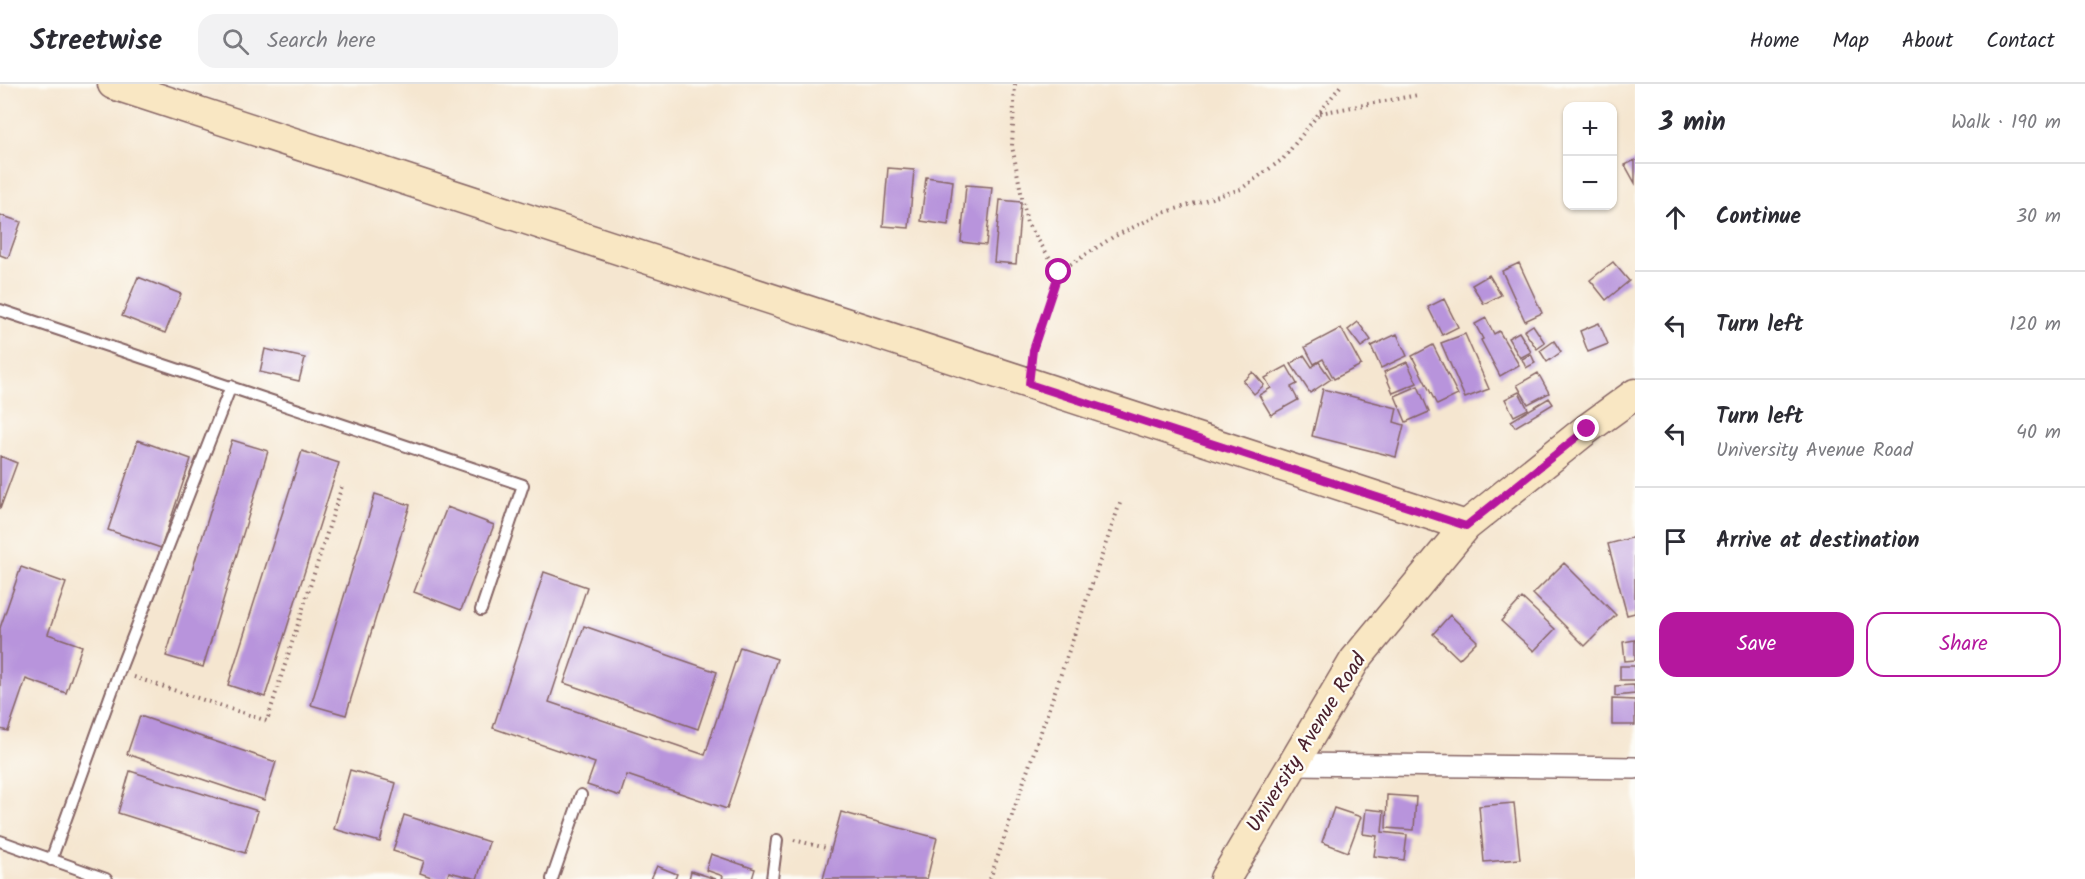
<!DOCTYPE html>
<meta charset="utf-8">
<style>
:root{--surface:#fff;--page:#f2f2f3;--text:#2b2b33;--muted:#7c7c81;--line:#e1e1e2;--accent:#b5179e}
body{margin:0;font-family:Kalam,sans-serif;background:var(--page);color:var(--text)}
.controls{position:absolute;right:18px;top:18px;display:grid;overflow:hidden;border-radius:12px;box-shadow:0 2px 4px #0004}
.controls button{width:54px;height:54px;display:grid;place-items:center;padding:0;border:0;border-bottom:2px solid var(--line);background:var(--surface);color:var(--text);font:30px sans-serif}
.stop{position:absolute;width:18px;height:18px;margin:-14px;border:4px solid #b5179e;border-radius:50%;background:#fff}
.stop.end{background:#b5179e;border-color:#fff;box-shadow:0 2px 6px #0008}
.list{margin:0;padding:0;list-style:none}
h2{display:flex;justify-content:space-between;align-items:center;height:78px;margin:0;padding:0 24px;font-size:26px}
h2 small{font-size:20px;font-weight:400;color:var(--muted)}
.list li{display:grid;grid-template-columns:39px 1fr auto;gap:18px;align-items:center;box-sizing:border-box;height:108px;padding:0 24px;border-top:2px solid var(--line)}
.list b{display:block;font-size:22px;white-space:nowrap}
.list p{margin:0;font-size:20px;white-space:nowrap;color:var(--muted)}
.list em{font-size:20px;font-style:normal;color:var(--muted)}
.actions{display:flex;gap:12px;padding:18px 24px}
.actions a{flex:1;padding:14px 0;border:2px solid var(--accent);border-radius:18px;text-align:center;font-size:21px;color:var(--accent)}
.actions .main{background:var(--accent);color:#fff}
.icon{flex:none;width:33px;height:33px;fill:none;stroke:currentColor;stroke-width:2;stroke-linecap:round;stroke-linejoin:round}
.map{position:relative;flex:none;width:1635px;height:795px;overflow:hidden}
header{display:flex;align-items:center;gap:36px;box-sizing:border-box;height:84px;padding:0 30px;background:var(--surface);border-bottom:2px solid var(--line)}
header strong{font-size:28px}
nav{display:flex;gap:33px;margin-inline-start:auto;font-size:21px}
.search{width:420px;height:54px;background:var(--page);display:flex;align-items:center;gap:15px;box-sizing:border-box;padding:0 21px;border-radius:18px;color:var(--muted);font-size:22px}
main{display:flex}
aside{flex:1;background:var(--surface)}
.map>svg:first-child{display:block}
.building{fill:#b894dc}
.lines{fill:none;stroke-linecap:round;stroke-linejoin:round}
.lane-casing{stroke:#866565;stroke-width:14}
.street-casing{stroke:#866565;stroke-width:24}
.secondary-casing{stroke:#866565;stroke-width:33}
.path{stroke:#866565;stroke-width:4;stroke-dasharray:1.5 4.5;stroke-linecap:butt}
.lane{stroke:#fff;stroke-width:10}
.street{stroke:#fff;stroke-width:21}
.secondary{stroke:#f9e7c3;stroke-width:30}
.route{stroke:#b5179e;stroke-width:8}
.labels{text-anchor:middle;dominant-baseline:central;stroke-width:4.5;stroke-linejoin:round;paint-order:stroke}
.street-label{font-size:21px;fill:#4a1f2b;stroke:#fdfcf7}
</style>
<header>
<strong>Streetwise</strong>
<div class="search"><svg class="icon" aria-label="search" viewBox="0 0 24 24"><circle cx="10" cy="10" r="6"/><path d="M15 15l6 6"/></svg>Search here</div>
<nav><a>Home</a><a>Map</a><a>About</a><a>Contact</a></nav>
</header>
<main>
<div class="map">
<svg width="1635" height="795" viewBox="0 0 1635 795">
<rect width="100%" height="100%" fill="#fdfcf7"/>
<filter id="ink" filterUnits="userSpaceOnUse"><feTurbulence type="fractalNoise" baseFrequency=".0167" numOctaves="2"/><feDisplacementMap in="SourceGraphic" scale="12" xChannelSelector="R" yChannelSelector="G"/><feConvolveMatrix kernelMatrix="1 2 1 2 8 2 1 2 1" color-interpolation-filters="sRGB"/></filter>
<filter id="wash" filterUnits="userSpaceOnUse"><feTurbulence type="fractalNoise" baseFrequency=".008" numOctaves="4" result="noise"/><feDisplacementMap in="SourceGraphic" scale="24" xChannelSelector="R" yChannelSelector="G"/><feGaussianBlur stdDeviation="1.35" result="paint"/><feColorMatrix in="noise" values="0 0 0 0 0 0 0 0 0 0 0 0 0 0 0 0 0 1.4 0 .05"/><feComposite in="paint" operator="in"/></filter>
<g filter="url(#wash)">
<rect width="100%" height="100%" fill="#f5e6d0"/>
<g id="blocks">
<path class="building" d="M 1635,76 L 1635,99 L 1625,81 Z
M 888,84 L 914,86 L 909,144 L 883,142 Z
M 926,93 L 953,97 L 948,141 L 921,137 Z
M 966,101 L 992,103 L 986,161 L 961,158 Z
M 1000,116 L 1021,118 L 1016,180 L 994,178 Z
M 0,131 L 21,138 L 8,174 L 0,171 Z
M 1613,178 L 1629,197 L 1606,216 L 1590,196 Z
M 1519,179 L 1542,229 L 1525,237 L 1502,187 Z
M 1489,191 L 1501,211 L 1484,220 L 1472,201 Z
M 138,193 L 181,210 L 165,249 L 122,232 Z
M 1444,215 L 1458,243 L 1442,251 L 1428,223 Z
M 1486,234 L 1494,250 L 1499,247 L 1519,281 L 1500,292 L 1481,256 L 1483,255 L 1475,240 Z
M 1358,238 L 1371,256 L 1361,263 L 1348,246 Z
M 1599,239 L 1608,260 L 1588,268 L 1580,247 Z
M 1533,241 L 1545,259 L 1537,265 L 1524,247 Z
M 1341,244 L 1361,281 L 1334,295 L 1323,275 L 1314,280 L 1305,263 Z
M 1519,248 L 1531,268 L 1520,274 L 1508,254 Z
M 1397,250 L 1407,272 L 1381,284 L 1371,262 Z
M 1465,250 L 1489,305 L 1465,314 L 1441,259 Z
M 1554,257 L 1561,268 L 1547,278 L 1540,267 Z
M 1433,261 L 1458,311 L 1437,321 L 1412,272 Z
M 265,265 L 305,274 L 299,297 L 260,288 Z
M 1531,270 L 1535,279 L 1526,284 L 1522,275 Z
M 1304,271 L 1312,283 L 1319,278 L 1331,295 L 1310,309 L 1291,280 Z
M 1407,278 L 1417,299 L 1393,309 L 1384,288 Z
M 1287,282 L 1297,300 L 1291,303 L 1298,316 L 1271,331 L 1259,311 L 1271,304 L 1265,294 Z
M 1253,288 L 1264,301 L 1254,310 L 1243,297 Z
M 1538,289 L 1549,309 L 1528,320 L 1517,301 Z
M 1418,302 L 1429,328 L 1406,338 L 1395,312 Z
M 1323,305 L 1397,324 L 1394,338 L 1404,341 L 1396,373 L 1312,352 Z
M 1519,308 L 1528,325 L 1514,332 L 1505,315 Z
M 1549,314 L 1553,320 L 1515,343 L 1511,337 Z
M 138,356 L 191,375 L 161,464 L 108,446 Z
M 232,356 L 268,367 L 203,583 L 166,572 Z
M 302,367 L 339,379 L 265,613 L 228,601 Z
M 0,372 L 17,379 L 0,425 Z
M 375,410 L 410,421 L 346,631 L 311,621 Z
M 447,423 L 494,441 L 461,526 L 414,508 Z
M 1635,453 L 1635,529 L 1627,531 L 1608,460 Z
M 1564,479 L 1616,531 L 1585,562 L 1533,510 Z
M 21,483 L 66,499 L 48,550 L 82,562 L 66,609 L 26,595 L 8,647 L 0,645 L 0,544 Z
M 544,488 L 587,503 L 549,618 L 705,671 L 740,563 L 777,575 L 727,725 L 627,691 L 620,712 L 587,701 L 595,679 L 493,644 Z
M 1522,514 L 1555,545 L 1534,567 L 1501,537 Z
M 1450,531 L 1477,557 L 1459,575 L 1433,550 Z
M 584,542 L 717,588 L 698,645 L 564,599 Z
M 1635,556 L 1635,576 L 1625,577 L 1623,558 Z
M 1620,582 L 1635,582 L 1635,596 L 1620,596 Z
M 1634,601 L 1635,610 L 1615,612 L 1615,602 Z
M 1612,615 L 1635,616 L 1635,641 L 1612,641 Z
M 140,632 L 276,678 L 264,716 L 127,670 Z
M 350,686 L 396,699 L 380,758 L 334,745 Z
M 130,687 L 258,727 L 245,769 L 118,729 Z
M 1387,711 L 1416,713 L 1414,746 L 1386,744 Z
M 1514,719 L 1520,775 L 1484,778 L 1479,722 Z
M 1334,724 L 1361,733 L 1348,768 L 1322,758 Z
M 1366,725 L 1384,727 L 1382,748 L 1407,751 L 1404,776 L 1374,772 L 1377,752 L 1363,750 Z
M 841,728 L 937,754 L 927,795 L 823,795 Z
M 404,731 L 489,758 L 477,795 L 449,788 L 447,795 L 437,795 L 420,789 L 424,777 L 393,767 Z
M 711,770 L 755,785 L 752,795 L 722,795 L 723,792 L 706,786 Z
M 657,782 L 677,790 L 675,795 L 651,795 Z
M 691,787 L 716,795 L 689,795 Z"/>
</g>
</g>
<g filter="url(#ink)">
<use href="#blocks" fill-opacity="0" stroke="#866565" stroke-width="1.5"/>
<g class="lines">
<g class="lane-casing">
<path id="lane" d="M 0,226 L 523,401 L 481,526
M 0,757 L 106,795
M 51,776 L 119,588 L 231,302
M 552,795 L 581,711
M 772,795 L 777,756"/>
</g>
<g class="street-casing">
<path id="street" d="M 1293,680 L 1635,684"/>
</g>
<g class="secondary-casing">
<path id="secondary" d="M 113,0 L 1466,442
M 1225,795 L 1355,576 L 1466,442 L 1587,345 L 1635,310"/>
</g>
<path class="path" d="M 1015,0 L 1012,62 L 1027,139 L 1059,188
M 1320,29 L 1418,11
M 1032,272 L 1059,188 L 1113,153 L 1163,129 L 1241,105 L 1283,75 L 1342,0
M 134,593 L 267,637 L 342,402
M 794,756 L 830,765
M 990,795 L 1120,419"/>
<use href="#lane" class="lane"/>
<use href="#street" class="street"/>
<use href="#secondary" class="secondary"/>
</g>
</g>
<g class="lines" filter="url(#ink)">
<path class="route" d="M 1059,188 L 1033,266 L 1029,300 L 1466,442 L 1587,345"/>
</g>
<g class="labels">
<g class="street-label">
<text transform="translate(1307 659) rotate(-58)">University Avenue Road</text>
</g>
</g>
</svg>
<div class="controls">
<button>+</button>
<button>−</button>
</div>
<div class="stop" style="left:1059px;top:188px"></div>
<div class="stop end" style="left:1587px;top:345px"></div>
</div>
<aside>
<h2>3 min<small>Walk · 190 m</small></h2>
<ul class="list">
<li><svg class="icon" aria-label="ahead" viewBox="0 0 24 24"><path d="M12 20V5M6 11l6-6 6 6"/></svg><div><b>Continue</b></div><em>30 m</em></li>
<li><svg class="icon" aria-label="left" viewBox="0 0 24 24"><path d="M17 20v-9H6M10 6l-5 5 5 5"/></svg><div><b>Turn left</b></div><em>120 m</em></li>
<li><svg class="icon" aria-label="left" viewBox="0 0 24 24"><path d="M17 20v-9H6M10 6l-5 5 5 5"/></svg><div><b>Turn left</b><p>University Avenue Road</p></div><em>40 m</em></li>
<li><svg class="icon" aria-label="arrive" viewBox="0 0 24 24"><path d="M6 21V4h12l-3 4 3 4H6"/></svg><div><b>Arrive at destination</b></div></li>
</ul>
<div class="actions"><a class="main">Save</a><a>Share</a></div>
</aside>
</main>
